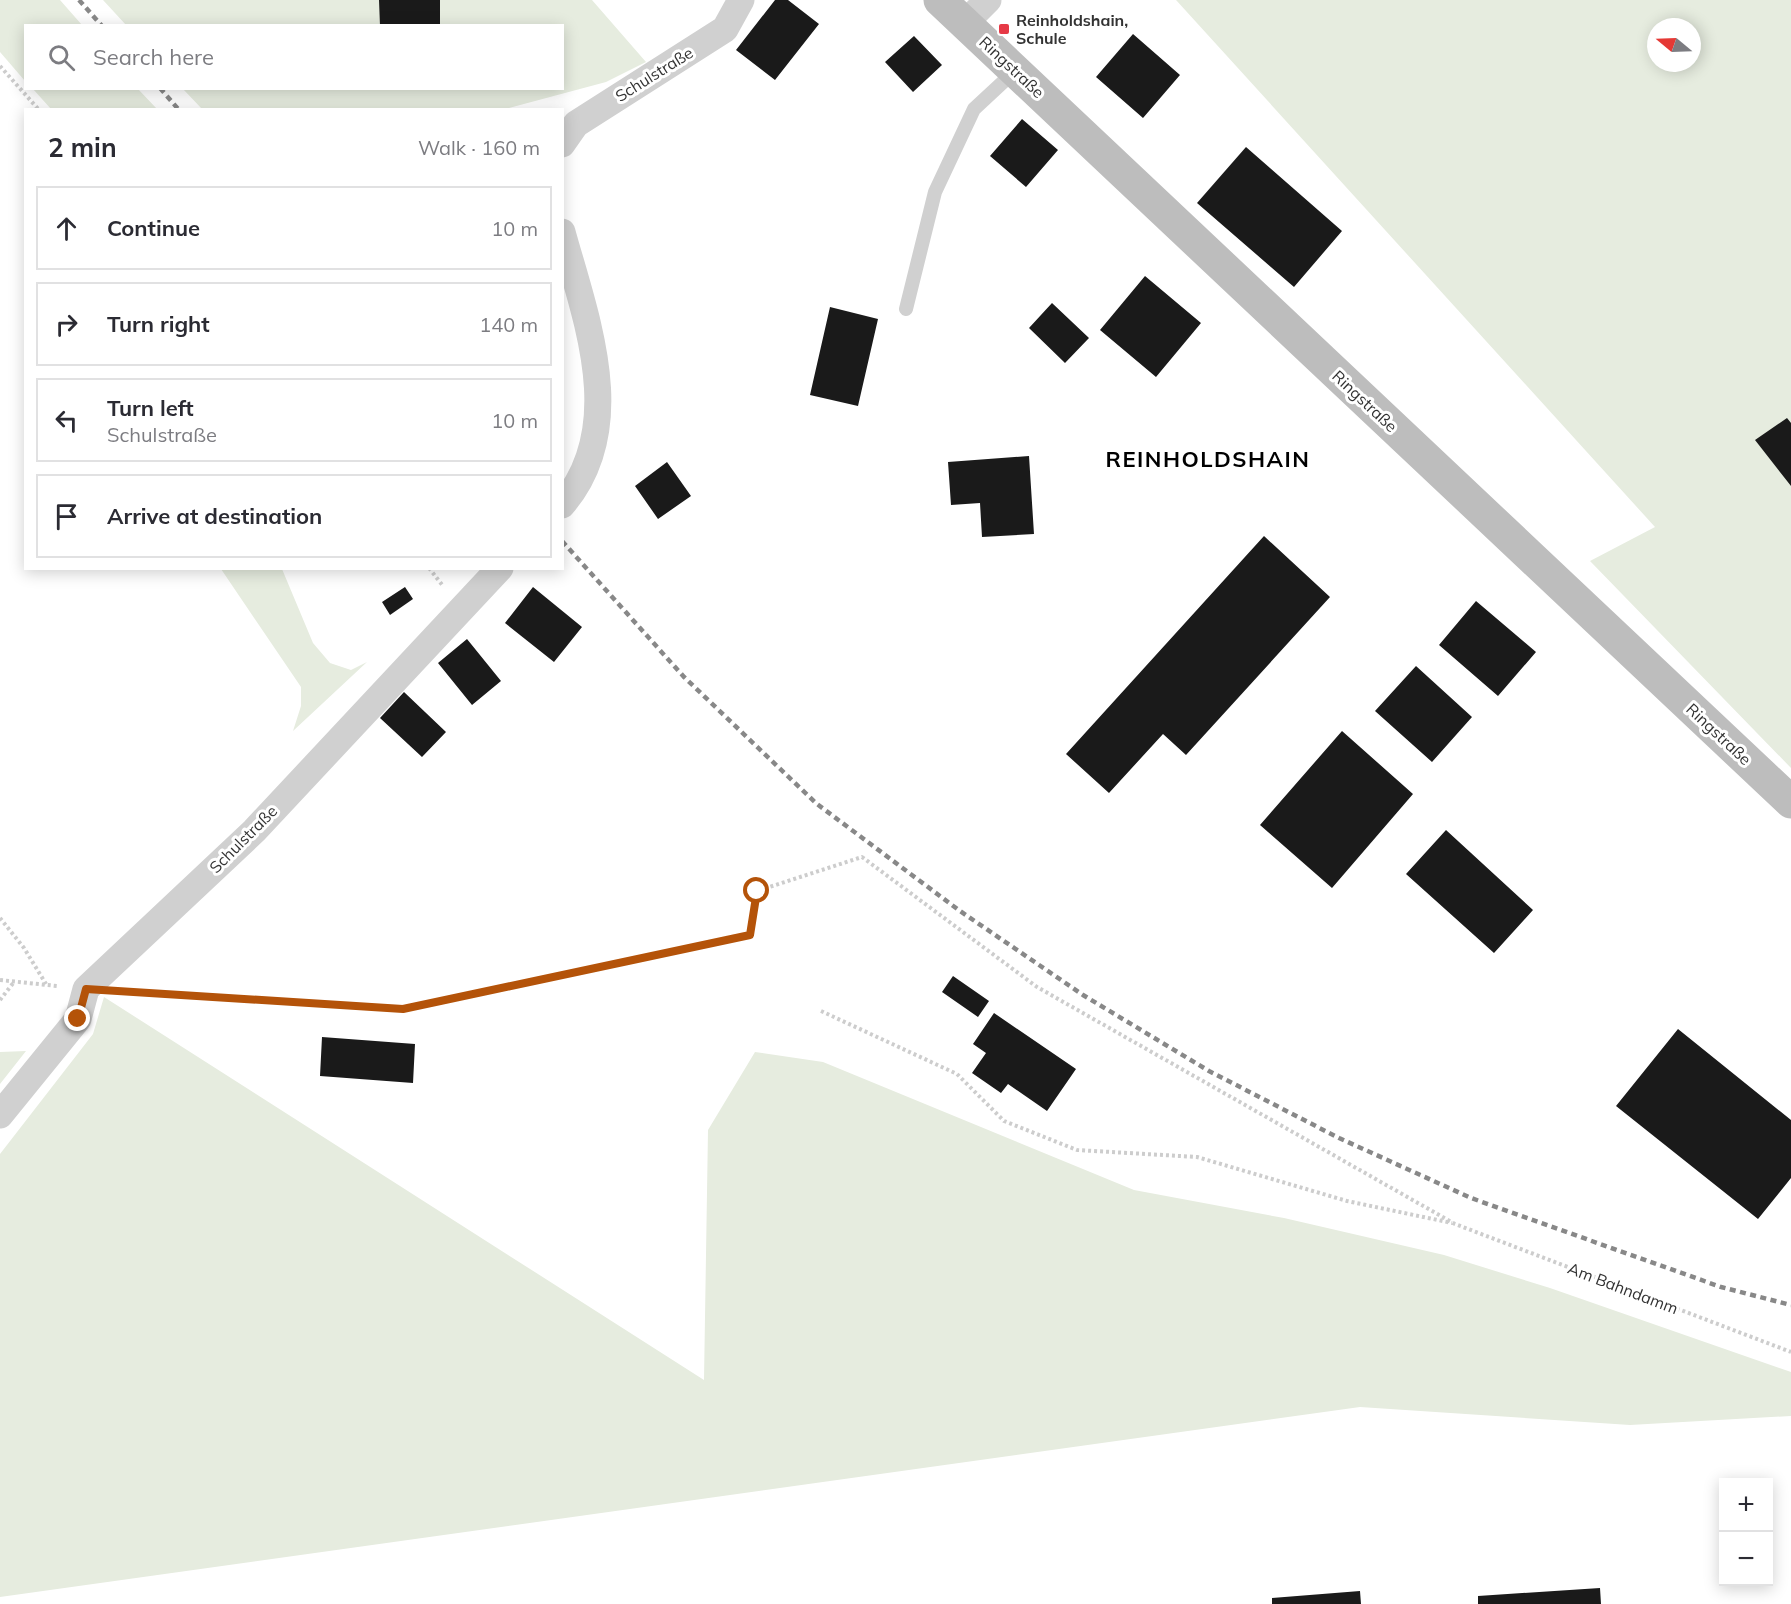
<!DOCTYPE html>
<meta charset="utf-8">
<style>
:root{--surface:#fff;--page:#f2f2f3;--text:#2b2b33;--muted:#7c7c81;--line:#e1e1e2}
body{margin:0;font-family:Mulish,sans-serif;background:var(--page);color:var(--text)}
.controls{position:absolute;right:18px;bottom:18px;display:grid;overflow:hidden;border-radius:0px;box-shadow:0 3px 15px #0003}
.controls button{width:54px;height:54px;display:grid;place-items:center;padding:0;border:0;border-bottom:2px solid var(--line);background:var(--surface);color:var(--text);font:30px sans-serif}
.compass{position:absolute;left:1647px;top:18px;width:54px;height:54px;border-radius:50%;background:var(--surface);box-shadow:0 3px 15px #0003;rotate:289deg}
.stop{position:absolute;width:18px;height:18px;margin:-14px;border:4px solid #b45309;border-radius:50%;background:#fff}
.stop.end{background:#b45309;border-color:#fff;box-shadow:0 2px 6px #0008}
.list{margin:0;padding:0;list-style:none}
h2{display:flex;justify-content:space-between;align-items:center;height:78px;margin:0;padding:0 24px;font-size:26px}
h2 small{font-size:20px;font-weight:400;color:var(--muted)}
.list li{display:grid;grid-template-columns:39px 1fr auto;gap:18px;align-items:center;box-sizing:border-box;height:84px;margin:0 12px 12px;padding:0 12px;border:2px solid var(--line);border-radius:0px}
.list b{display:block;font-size:22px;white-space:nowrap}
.list p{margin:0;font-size:20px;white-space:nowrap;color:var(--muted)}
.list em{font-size:20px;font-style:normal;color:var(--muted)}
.icon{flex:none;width:33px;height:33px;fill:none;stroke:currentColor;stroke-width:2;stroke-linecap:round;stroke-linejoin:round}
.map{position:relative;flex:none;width:1791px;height:1604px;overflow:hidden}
.search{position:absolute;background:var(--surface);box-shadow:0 3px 15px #0003;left:24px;top:24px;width:540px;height:66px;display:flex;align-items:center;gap:15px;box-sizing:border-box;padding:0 21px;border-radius:0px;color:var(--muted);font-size:22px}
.panel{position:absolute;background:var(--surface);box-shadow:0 3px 15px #0003;left:24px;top:108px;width:540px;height:462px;border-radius:0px}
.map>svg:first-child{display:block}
.green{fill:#e6ecdf;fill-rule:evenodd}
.building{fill:#1a1a1a}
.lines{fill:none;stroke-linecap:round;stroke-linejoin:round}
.path{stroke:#cdcdcd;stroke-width:4;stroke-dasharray:3 3;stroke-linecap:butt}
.lane{stroke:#d0d0d0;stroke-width:14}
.street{stroke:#d0d0d0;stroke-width:27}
.secondary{stroke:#bdbdbd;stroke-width:33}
.rail{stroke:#888;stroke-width:4.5;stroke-dasharray:6 4.5;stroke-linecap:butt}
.route{stroke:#b45309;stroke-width:8}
.poi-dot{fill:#e63946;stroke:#fff;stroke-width:2}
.labels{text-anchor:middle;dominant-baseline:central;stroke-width:6;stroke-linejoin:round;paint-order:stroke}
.poi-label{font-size:16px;font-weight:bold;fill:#333;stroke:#fff;text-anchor:start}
.street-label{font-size:16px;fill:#333;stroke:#fff}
.district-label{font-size:22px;font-weight:bold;letter-spacing:1.5px;fill:#000;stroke:#fff}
</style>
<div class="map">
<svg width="1791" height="1604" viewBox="0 0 1791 1604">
<rect width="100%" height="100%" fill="#fff"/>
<path class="green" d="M 0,0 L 60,0 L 82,25 L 26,26 L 25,81 L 0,52 Z
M 103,0 L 592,0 L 646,62 L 606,82 L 505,109 L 202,109 L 183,89 L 562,88 L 562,26 L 126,25 Z
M 1176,0 L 1791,0 L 1791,768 L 1590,561 L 1655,527 ZM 1656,27 L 1692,27 L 1692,63 L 1656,63 Z
M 33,89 L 138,89 L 157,109 L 51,109 Z
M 221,569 L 282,569 L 313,643 L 330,663 L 351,670 L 367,662 L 293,731 L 301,706 L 301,687 Z
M 104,997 L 704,1380 L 708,1130 L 755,1052 L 823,1062 L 1134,1190 L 1284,1218 L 1444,1255 L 1550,1288 L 1791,1372 L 1791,1416 L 1630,1425 L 1360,1407 L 0,1597 L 0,1154 L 93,1034 Z
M 26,1051 L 0,1084 L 0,1052 Z"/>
<path class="building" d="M 379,0 L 440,0 L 440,26 L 380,26 Z
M 775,0 L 788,0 L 819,24 L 775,80 L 736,50 Z
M 1133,34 L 1180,75 L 1143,118 L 1096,77 Z
M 914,36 L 942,65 L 913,92 L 885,62 Z
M 1022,119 L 1058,150 L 1026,187 L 990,156 Z
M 1246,147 L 1342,231 L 1294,287 L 1197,203 Z
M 1145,276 L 1201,323 L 1156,377 L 1100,330 Z
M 1052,303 L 1089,338 L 1065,363 L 1029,328 Z
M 830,307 L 878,319 L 858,406 L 810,395 Z
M 1787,418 L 1791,423 L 1791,486 L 1755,440 Z
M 1029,456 L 1034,534 L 982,537 L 980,503 L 951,505 L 948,462 Z
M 667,462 L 691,496 L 658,519 L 635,486 Z
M 1264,536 L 1330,597 L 1186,755 L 1163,734 L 1109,793 L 1066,754 Z
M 405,587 L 413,599 L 390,615 L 382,602 Z
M 533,587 L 582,627 L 554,662 L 505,623 Z
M 1476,601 L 1536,652 L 1498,696 L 1439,645 Z
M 467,639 L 501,681 L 472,705 L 438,663 Z
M 1416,666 L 1472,717 L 1432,762 L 1375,711 Z
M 404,692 L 446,732 L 422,757 L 380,718 Z
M 1342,731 L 1413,794 L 1332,888 L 1260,825 Z
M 1446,830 L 1533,910 L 1494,953 L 1406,874 Z
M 953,976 L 989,1001 L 978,1017 L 942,992 Z
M 994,1013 L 1076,1069 L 1047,1111 L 1008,1084 L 1001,1093 L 972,1073 L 986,1053 L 973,1044 Z
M 1678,1029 L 1791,1120 L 1791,1178 L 1758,1219 L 1616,1106 Z
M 322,1037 L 415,1044 L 413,1083 L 320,1076 Z
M 1600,1588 L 1601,1604 L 1478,1604 L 1478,1596 Z
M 1360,1591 L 1361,1604 L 1272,1604 L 1272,1598 Z"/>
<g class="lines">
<path class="path" d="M 0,66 L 39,110
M 429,568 L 443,586
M 0,918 L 24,948 L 46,984
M 0,980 L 57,986
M 127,992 L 403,1009 L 750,935 L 757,891 L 862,857 L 1037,987 L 1455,1224 L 1791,1352
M 0,1000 L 14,982
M 821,1011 L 957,1074 L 1004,1121 L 1077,1150 L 1197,1157 L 1347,1201 L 1452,1223"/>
<path class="lane" d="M 906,309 L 935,192 L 974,109 L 1015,71"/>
<path class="street" d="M 965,23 L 988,0
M 562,144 L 576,124 L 725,29 L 741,0
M 562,232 C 586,319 629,427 562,505
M 0,1115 L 78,1019 L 86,989 L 254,831 L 500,568"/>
<path class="secondary" d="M 940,0 L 1791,802"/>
<path class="rail" d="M 79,0 L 102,26
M 160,88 L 179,110
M 562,541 L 684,677 L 817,804 L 960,911 L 1083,995 L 1209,1071 L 1339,1138 L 1471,1198 L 1721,1287 L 1791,1305"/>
</g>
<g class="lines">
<path class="route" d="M 78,1019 L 86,989 L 403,1009 L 750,935 L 757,891"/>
</g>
<rect class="poi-dot" x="998" y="23" width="12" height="12" rx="3"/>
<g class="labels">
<g class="poi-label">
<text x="1016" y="20">Reinholdshain,<tspan x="1016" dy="18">Schule</tspan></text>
</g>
<g class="street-label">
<text transform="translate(1012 67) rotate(43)">Ringstraße</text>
<text transform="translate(654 74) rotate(-32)">Schulstraße</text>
<text transform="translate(1365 401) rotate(43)">Ringstraße</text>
<text transform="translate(1719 734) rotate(43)">Ringstraße</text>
<text transform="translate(243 839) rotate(-45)">Schulstraße</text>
<text transform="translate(1623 1288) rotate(21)">Am Bahndamm</text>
</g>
<g class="district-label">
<text x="1208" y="459">REINHOLDSHAIN</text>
</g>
</g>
</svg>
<div class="controls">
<button>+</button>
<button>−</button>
</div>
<svg class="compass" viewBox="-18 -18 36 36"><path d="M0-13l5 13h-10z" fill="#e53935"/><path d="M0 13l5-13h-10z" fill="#7c7c81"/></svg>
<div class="stop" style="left:757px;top:891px"></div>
<div class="stop end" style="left:78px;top:1019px"></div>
<div class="search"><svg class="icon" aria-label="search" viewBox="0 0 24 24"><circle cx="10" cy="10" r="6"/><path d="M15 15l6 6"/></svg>Search here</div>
<section class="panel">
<h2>2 min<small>Walk · 160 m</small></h2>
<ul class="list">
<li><svg class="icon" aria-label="ahead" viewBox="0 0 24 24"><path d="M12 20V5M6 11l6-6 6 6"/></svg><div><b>Continue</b></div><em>10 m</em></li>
<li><svg class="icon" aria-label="right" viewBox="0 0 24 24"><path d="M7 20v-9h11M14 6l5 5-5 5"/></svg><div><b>Turn right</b></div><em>140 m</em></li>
<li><svg class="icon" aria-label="left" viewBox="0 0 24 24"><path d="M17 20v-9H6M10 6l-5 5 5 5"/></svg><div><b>Turn left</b><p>Schulstraße</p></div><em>10 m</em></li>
<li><svg class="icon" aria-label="arrive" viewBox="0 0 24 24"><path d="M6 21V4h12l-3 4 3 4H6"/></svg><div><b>Arrive at destination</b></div></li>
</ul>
</section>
</div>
